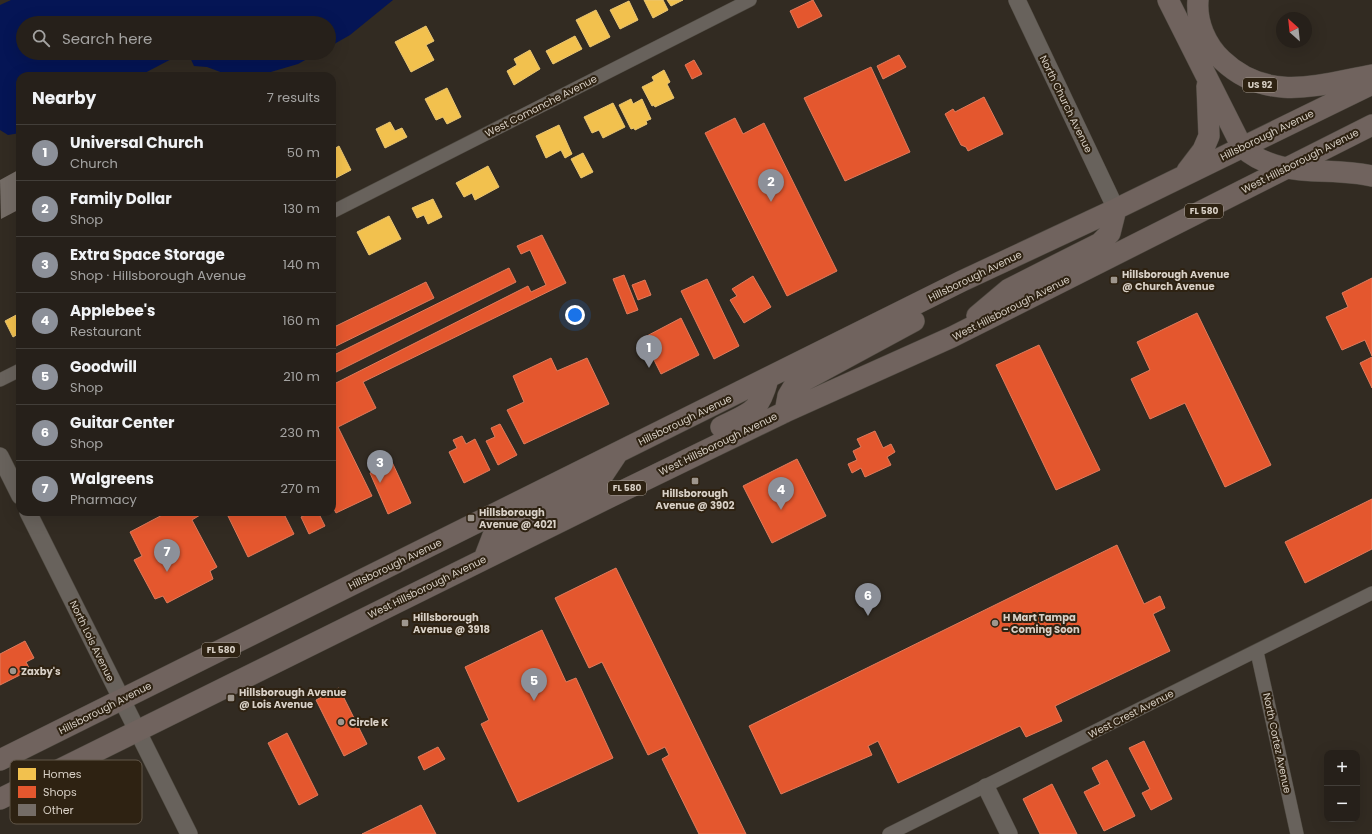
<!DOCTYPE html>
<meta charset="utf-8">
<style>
:root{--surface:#26201a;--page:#322d27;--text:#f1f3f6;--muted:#a4a3a2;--line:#423e39;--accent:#8c9099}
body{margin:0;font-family:Poppins,sans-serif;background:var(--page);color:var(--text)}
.controls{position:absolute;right:12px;bottom:12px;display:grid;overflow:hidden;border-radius:8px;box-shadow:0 4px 16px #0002}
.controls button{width:36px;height:36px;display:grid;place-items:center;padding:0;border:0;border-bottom:1px solid var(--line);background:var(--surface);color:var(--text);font:20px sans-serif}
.compass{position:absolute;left:1276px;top:12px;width:36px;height:36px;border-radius:50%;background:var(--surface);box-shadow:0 4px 16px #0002;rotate:333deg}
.you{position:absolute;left:575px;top:315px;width:14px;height:14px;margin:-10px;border:3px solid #fff;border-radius:50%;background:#1a73e8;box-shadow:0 0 0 6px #1a73e833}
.badge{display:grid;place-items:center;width:26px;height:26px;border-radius:50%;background:var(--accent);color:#fff;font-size:13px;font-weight:700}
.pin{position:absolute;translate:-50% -33px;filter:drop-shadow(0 1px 2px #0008)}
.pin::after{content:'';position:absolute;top:21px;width:14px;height:12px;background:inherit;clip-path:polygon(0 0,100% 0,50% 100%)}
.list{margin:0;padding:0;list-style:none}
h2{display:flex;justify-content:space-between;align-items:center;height:52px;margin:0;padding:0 16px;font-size:17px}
h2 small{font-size:13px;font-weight:400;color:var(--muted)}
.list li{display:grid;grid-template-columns:26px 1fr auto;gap:12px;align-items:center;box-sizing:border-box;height:56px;padding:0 16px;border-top:1px solid var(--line)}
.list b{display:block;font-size:15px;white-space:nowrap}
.list p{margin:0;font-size:13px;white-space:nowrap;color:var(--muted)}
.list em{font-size:13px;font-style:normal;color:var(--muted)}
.icon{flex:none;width:22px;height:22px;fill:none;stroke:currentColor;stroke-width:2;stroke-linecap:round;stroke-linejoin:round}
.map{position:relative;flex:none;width:1372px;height:834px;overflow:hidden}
.search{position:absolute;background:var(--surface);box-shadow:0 4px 16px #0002;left:16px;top:16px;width:320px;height:44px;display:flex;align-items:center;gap:10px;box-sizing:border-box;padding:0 14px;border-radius:22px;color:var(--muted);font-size:15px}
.panel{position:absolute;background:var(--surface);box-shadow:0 4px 16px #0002;left:16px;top:72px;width:320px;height:444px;border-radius:12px}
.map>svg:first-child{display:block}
.water{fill:#051555}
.homes{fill:#f2c14e;stroke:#eac672}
.shops{fill:#e4572e;stroke:#e07b5c}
.building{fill:#746c66}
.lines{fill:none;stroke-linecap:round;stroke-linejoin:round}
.minor-casing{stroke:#4e4940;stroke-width:14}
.tertiary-casing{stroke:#4e4940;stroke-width:18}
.primary-casing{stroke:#4e4940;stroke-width:22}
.minor{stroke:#68625c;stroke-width:13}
.tertiary{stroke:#68625c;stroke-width:17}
.primary{stroke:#70635e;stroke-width:21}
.poi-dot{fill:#9e968d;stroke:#2e2212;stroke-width:1.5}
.labels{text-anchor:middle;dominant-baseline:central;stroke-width:4;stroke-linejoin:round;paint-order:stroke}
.shield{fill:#2e2212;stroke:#a59c90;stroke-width:1}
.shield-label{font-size:9px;font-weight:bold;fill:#d8d0c6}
.street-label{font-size:10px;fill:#d8d0c6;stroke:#2e2212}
.poi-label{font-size:10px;font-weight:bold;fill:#d8d0c6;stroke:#2e2212;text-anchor:start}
.key{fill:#2e2212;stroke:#615648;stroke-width:1}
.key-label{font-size:11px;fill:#d8d0c6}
</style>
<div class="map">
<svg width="1372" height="834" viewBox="0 0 1372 834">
<rect width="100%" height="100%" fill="#322b22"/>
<path class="water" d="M 11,0 L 393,0 L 350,35 L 329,47 L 329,23 L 23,23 L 23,53 L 183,53 L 139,76 L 20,76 L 20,133 L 8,135 L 0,130 L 0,5 Z
M 188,53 L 318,53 L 298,64 L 264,74 L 231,76 L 207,67 L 194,66 Z"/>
<path class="homes" d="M 644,0 L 663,0 L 668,10 L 653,18 Z
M 667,0 L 683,0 L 671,6 Z
M 629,1 L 638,20 L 620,29 L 610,10 Z
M 596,10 L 610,37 L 590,47 L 576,20 Z
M 426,26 L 434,41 L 426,45 L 434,60 L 411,72 L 395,42 Z
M 575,36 L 582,49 L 553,64 L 546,51 Z
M 530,50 L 540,69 L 514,85 L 507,71 L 517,65 L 514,59 Z
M 664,70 L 670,82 L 667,84 L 674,98 L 655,107 L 654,105 L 652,106 L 642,87 L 654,81 L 652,77 Z
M 447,88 L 461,117 L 447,124 L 443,117 L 436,120 L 425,99 Z
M 631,99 L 633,104 L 642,99 L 651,119 L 646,121 L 647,124 L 635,130 L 634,128 L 631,129 L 619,105 Z
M 613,103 L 625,127 L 603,138 L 599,130 L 592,133 L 584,117 Z
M 390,122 L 395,131 L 402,128 L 407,137 L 385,148 L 376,129 Z
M 559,125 L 572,154 L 565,158 L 561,150 L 546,158 L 536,136 Z
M 339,146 L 351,170 L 332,180 L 332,150 Z
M 583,153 L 593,172 L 581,178 L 571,159 Z
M 488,166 L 499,187 L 475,200 L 472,193 L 464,197 L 456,183 Z
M 433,199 L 442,217 L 428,224 L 424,215 L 417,218 L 412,208 Z
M 389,216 L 401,239 L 369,255 L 357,232 Z
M 20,313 L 20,333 L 13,337 L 5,321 Z"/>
<path class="shops" d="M 813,0 L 822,16 L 798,28 L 790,11 Z
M 899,55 L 906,67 L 883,79 L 877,66 Z
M 694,60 L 702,74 L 692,79 L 685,65 Z
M 871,67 L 910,152 L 845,181 L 804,98 Z
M 984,97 L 1003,134 L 968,151 L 966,147 L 961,145 L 945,114 L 953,109 L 955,112 Z
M 735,118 L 743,134 L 764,123 L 837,271 L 787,296 L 705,133 Z
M 542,235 L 566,283 L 363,382 L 376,408 L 338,427 L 372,496 L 336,513 L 332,505 L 332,385 L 528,286 L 531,292 L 546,285 L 530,250 L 521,254 L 517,246 Z
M 509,268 L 516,282 L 332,374 L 332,356 Z
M 624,275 L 638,310 L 627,314 L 613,279 Z
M 753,276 L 771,307 L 744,323 L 730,300 L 737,296 L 732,289 Z
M 1372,278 L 1372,356 L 1365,340 L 1342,350 L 1326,317 L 1348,307 L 1342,293 Z
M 707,279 L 739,346 L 714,359 L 681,291 Z
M 645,280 L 651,295 L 638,300 L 632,285 Z
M 426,282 L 434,298 L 332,348 L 332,328 Z
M 1197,313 L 1271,465 L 1225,487 L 1185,403 L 1150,419 L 1131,379 L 1150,370 L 1137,342 Z
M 681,318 L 699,355 L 661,374 L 643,338 Z
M 1039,345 L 1100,470 L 1056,490 L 996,365 Z
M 1372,357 L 1372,388 L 1360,363 Z
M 551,358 L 557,371 L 587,358 L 609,404 L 524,444 L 507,410 L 524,402 L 513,376 Z
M 500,424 L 517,455 L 498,465 L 486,441 L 495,437 L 491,428 Z
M 875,431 L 883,448 L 891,444 L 895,452 L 887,457 L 891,465 L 865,477 L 861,468 L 852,473 L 848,464 L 857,460 L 853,451 L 861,447 L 857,439 Z
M 462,436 L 466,444 L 475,439 L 490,470 L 464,483 L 449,452 L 457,448 L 453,440 Z
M 797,459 L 826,516 L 772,543 L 743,486 Z
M 392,462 L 411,503 L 388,514 L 370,473 Z
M 1372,499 L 1372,549 L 1305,583 L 1285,542 Z
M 168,512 L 198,512 L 200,515 L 192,520 L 217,567 L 210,571 L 213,579 L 167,603 L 163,596 L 155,599 L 134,560 L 142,556 L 130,532 Z
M 226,512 L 283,512 L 294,534 L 248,557 Z
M 311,512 L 318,512 L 325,526 L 309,534 L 301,517 Z
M 1117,545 L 1144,604 L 1160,596 L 1165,608 L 1153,614 L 1170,651 L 1055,706 L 1062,721 L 1026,737 L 1020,726 L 898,783 L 878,741 L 868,746 L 872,755 L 781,794 L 749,726 Z
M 616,568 L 746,834 L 699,834 L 662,759 L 669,755 L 665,747 L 648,755 L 602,662 L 589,668 L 555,598 Z
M 542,630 L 566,682 L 576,678 L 613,758 L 518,802 L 481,724 L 489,720 L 465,667 Z
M 25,641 L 34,658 L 26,662 L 30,670 L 0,685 L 0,654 Z
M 339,688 L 367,744 L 344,756 L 316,700 Z
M 287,733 L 318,795 L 299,805 L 268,743 Z
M 1144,741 L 1172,799 L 1151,810 L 1142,793 L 1150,789 L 1129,748 Z
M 438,747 L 445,759 L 424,770 L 418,757 Z
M 1107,760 L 1135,816 L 1104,831 L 1084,792 L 1100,784 L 1092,768 Z
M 1052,784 L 1077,834 L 1040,834 L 1023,799 Z
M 421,805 L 436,834 L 362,834 L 397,817 Z"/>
<path class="building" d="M 20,169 L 20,209 L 1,219 L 0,180 Z"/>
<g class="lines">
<g class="minor-casing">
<path id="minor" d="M 332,212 L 750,0
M 0,380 L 20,370
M 1257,652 L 1297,834
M 889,834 L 1372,593"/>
</g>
<g class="tertiary-casing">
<path id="tertiary" d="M 1017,0 L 1116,209
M 0,456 L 20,496
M 28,512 L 189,834
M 986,787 L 1009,834"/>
</g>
<g class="primary-casing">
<path id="primary" d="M 1168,0 L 1242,147 C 1278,180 1328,166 1372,176
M 1198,0 C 1196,22 1206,45 1222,60 C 1267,103 1318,85 1372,75
M 1187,171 L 1203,150 L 1209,136 L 1207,86
M 977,316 L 1009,289 L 1100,243 L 1110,233 L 1116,209
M 785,412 L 788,396 L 794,386 L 914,321
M 721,427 C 751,412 759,413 768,379
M 484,559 L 494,533 L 599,481 L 617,454
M 0,760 L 962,281 L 1116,209 L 1372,84
M 0,799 L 610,497 L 785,412 L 952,337 L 1372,125"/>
</g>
<use href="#minor" class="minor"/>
<use href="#tertiary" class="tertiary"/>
<use href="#primary" class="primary"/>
</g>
<g class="poi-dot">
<rect x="1110" y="276" width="8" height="8" rx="2"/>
<rect x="691" y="477" width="8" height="8" rx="2"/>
<rect x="467" y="514" width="8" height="8" rx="2"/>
<rect x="401" y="619" width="8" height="8" rx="2"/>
<circle cx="995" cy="623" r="4"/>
<circle cx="13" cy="671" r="4"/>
<rect x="227" y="694" width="8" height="8" rx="2"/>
<circle cx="341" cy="722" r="4"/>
</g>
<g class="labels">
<g class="shield">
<rect x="1243" y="78" width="34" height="14" rx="3"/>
<rect x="1185" y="204" width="38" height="14" rx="3"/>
<rect x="608" y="481" width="38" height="14" rx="3"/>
<rect x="202" y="643" width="38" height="14" rx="3"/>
</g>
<g class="shield-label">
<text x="1260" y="85">US 92</text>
<text x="1204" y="211">FL 580</text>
<text x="627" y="488">FL 580</text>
<text x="221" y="650">FL 580</text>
</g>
<g class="street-label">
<text transform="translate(1066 104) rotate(64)">North Church Avenue</text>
<text transform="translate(541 106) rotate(-27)">West Comanche Avenue</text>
<text transform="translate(1267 135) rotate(-26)">Hillsborough Avenue</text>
<text transform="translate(1300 161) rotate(-27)">West Hillsborough Avenue</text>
<text transform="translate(975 276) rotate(-26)">Hillsborough Avenue</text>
<text transform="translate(1011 308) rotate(-27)">West Hillsborough Avenue</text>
<text transform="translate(685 420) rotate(-26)">Hillsborough Avenue</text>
<text transform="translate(718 444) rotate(-26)">West Hillsborough Avenue</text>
<text transform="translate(395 564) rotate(-26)">Hillsborough Avenue</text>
<text transform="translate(427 587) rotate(-26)">West Hillsborough Avenue</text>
<text transform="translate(92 641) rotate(64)">North Lois Avenue</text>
<text transform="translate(105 708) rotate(-27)">Hillsborough Avenue</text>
<text transform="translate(1131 714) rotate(-27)">West Crest Avenue</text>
<text transform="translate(1277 743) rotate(78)">North Cortez Avenue</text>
</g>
<g class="poi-label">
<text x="1122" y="274">Hillsborough Avenue<tspan x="1122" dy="12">@ Church Avenue</tspan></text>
<text x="695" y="493" text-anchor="middle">Hillsborough<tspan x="695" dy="12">Avenue @ 3902</tspan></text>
<text x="479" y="512">Hillsborough<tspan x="479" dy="12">Avenue @ 4021</tspan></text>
<text x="413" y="617">Hillsborough<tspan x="413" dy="12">Avenue @ 3918</tspan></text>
<text x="1003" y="617">H Mart Tampa<tspan x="1003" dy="12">- Coming Soon</tspan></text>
<text x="21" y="671">Zaxby's</text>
<text x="239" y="692">Hillsborough Avenue<tspan x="239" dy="12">@ Lois Avenue</tspan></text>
<text x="349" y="722">Circle K</text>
</g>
</g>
<rect x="10" y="760" width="132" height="64" rx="6" class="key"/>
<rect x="18" y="768" width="18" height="12" fill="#f2c14e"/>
<rect x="18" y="786" width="18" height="12" fill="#e4572e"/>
<rect x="18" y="804" width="18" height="12" fill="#746c66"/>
<g class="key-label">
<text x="43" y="778">Homes</text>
<text x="43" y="796">Shops</text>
<text x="43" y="814">Other</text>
</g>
</svg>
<div class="controls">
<button>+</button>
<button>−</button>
</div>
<svg class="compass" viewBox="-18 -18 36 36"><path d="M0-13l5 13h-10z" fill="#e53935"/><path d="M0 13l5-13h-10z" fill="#a4a3a2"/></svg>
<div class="you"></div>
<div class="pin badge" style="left:649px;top:368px">1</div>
<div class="pin badge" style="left:771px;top:202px">2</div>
<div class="pin badge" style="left:380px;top:483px">3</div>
<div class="pin badge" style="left:781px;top:510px">4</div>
<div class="pin badge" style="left:534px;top:701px">5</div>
<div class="pin badge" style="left:868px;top:616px">6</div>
<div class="pin badge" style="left:167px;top:572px">7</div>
<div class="search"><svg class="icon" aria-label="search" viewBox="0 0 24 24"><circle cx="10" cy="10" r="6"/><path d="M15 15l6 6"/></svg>Search here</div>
<section class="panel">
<h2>Nearby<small>7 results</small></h2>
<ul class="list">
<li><span class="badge">1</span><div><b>Universal Church</b><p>Church</p></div><em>50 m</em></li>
<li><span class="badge">2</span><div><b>Family Dollar</b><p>Shop</p></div><em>130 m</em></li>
<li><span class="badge">3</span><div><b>Extra Space Storage</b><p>Shop · Hillsborough Avenue</p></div><em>140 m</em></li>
<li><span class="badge">4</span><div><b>Applebee's</b><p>Restaurant</p></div><em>160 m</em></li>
<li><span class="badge">5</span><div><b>Goodwill</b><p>Shop</p></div><em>210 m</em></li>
<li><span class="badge">6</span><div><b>Guitar Center</b><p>Shop</p></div><em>230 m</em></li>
<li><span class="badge">7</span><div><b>Walgreens</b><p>Pharmacy</p></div><em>270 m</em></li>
</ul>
</section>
</div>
